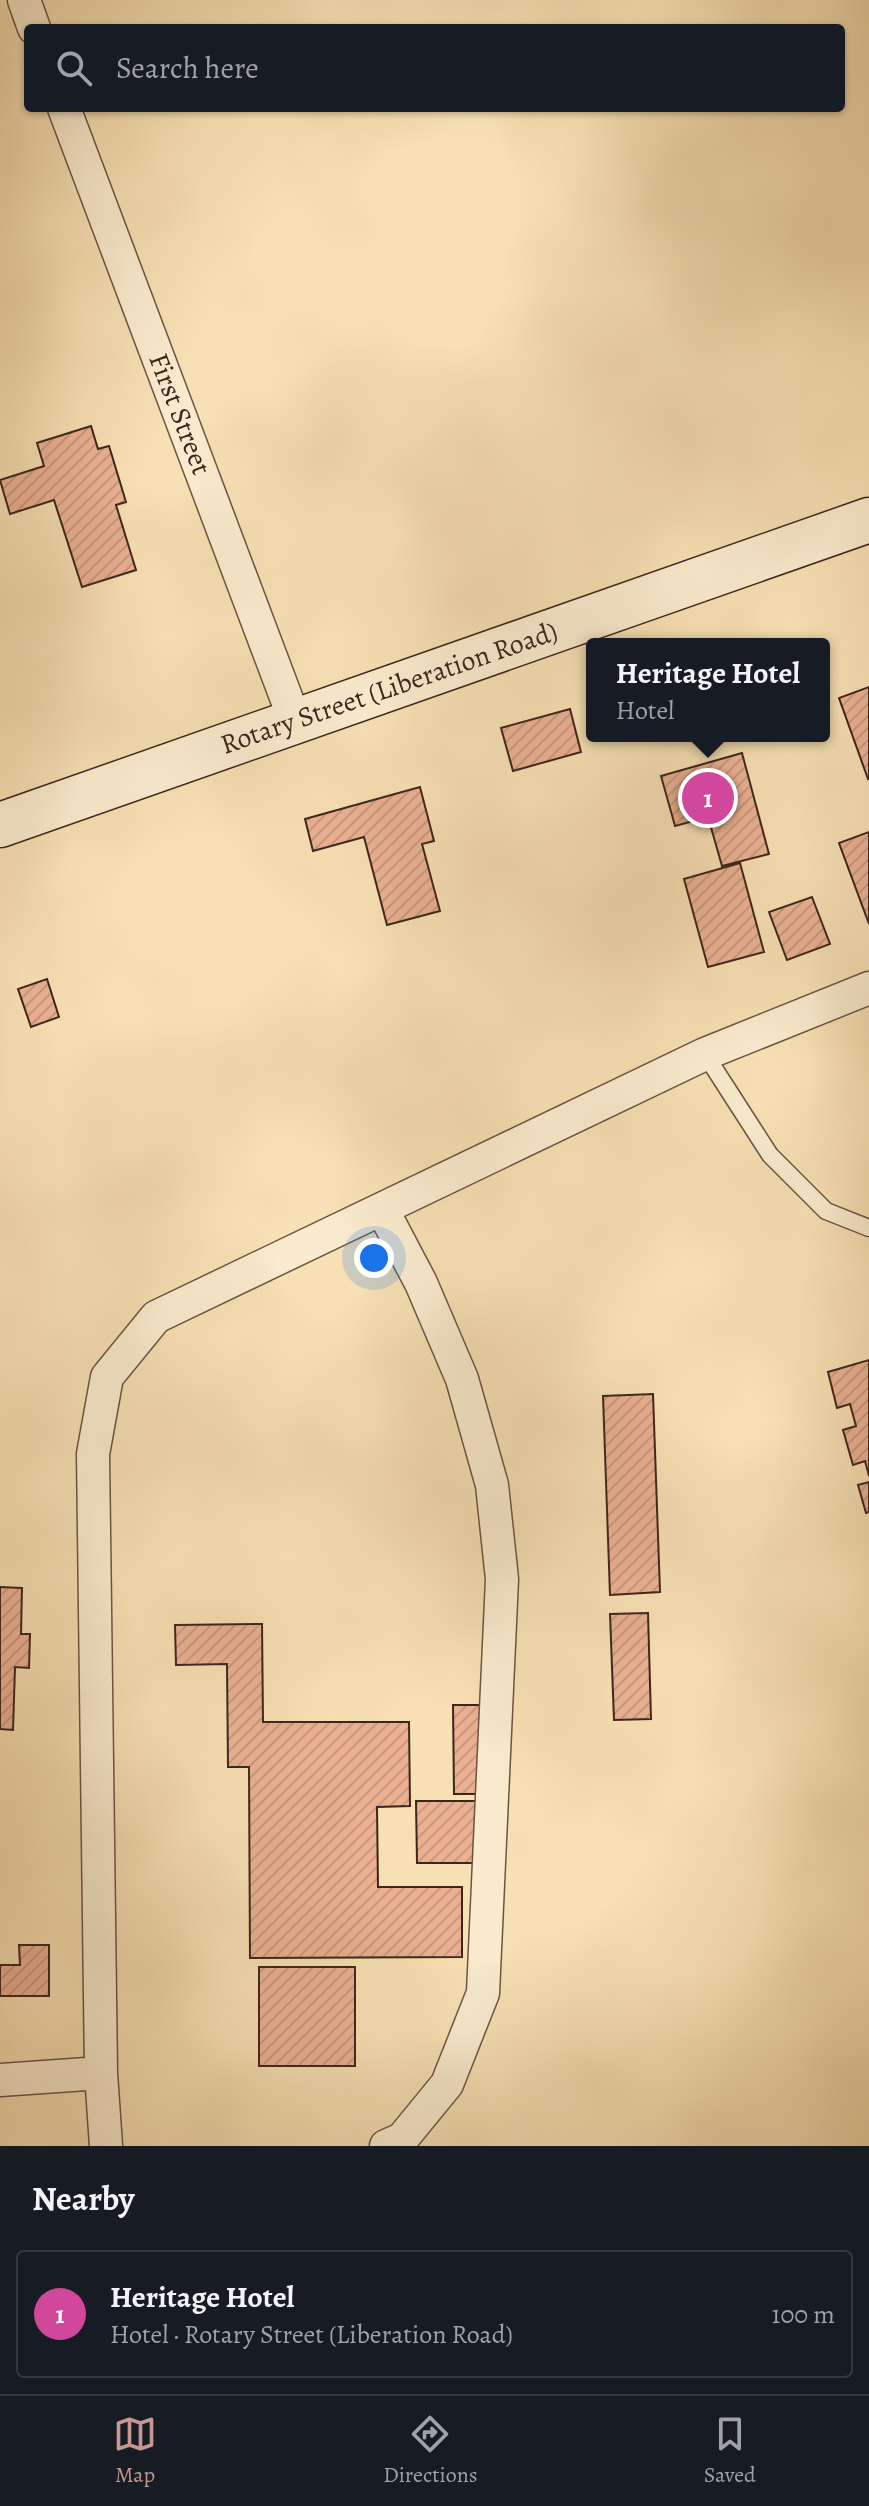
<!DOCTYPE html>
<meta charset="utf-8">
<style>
:root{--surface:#171b24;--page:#20242c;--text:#f1f3f6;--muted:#9ea1a6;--line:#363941;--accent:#c59692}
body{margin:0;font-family:Alegreya,serif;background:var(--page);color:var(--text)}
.you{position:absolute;left:374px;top:1258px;width:28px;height:28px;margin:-20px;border:6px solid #fff;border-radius:50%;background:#1a73e8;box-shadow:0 0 0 12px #1a73e833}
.badge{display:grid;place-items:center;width:52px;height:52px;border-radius:50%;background:var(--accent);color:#fff;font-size:26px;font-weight:700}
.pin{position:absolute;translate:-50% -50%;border:4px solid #fff;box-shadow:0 2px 8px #0006}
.popup{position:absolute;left:586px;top:638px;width:244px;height:104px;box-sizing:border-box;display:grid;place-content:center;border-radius:8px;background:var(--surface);filter:drop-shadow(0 2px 6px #0005);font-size:26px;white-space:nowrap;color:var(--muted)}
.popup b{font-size:30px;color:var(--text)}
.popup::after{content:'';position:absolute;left:50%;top:100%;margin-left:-16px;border:16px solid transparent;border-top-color:var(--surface)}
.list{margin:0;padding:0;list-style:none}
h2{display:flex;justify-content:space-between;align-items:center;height:104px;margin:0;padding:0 32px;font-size:34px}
h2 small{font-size:26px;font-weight:400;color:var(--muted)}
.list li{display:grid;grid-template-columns:52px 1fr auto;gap:24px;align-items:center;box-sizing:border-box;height:128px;margin:0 16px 16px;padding:0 16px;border:2px solid var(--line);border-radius:8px}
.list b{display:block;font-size:30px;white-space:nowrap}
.list p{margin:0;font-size:26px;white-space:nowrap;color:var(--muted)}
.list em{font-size:26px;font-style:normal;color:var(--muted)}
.icon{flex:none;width:44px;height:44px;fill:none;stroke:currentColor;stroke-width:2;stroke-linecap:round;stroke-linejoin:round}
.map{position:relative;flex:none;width:869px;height:2146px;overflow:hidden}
.search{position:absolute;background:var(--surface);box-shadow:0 2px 6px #0004;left:24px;right:24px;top:24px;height:88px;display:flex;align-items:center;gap:20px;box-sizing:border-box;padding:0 28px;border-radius:8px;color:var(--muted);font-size:30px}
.sheet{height:248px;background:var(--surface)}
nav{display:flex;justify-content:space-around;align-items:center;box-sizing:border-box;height:112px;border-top:2px solid var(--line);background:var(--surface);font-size:22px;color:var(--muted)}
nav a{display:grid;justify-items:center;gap:4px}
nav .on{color:var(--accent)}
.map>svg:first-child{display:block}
.building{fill:url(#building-hatch);stroke:#3d261e;stroke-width:2}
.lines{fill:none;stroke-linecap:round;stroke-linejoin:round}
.lane-casing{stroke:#6c5443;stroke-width:19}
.street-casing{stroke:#6c5443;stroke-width:35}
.secondary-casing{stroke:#3d261e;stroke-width:47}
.lane{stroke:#faebce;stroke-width:16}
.street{stroke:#faebce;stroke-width:32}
.secondary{stroke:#faebce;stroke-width:44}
.labels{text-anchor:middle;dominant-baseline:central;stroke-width:7;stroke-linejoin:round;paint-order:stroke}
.street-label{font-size:28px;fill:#3d261e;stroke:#faebce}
</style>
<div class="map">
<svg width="869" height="2146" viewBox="0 0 869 2146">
<defs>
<pattern id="building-hatch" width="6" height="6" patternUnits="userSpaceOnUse" patternTransform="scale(2)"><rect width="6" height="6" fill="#ebb192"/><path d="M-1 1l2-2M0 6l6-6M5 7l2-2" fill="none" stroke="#ca987d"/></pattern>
</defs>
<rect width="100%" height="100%" fill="#f7e0b3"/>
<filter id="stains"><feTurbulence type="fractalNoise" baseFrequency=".0025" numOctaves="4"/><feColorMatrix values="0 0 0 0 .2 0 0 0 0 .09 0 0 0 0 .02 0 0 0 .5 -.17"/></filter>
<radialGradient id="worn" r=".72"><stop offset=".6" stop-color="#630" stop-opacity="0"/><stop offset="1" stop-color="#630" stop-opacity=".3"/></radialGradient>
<path class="building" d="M 91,426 L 98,449 L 109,446 L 126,502 L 116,505 L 136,570 L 82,587 L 54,500 L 10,514 L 0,480 L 44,466 L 37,443 Z
M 869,687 L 869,778 L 868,779 L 839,698 Z
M 570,709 L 581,752 L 513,771 L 501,728 Z
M 742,753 L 769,854 L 722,866 L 708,817 L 675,826 L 661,776 Z
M 420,787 L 434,841 L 422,844 L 440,911 L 387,925 L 364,837 L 313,851 L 305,819 Z
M 869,832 L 869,924 L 839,843 Z
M 740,863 L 764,952 L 708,967 L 684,879 Z
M 812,897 L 830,944 L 787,960 L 769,912 Z
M 47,979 L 59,1017 L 31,1027 L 18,989 Z
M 869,1360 L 869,1476 L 865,1461 L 853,1465 L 843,1430 L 856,1426 L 850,1404 L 837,1408 L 828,1372 Z
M 653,1394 L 660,1592 L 610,1595 L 603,1396 Z
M 869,1482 L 869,1512 L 866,1513 L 858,1485 Z
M 0,1587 L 22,1588 L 21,1634 L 30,1634 L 29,1668 L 15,1667 L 13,1730 L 0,1729 Z
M 648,1613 L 651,1719 L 614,1720 L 610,1614 Z
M 262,1624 L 263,1722 L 409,1722 L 410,1806 L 377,1807 L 378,1887 L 462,1887 L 462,1957 L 250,1958 L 249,1767 L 228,1767 L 227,1664 L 176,1665 L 175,1625 Z
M 453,1705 L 482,1705 L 483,1794 L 454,1794 Z
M 416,1801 L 482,1801 L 483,1863 L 417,1863 Z
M 19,1945 L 49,1945 L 49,1996 L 0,1996 L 0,1965 L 20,1965 Z
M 259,1967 L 355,1967 L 355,2066 L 259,2066 Z"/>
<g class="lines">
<g class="lane-casing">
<path id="lane" d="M 705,1054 L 770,1155 L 826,1211 L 869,1228"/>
</g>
<g class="street-casing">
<path id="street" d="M 24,0 L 34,28
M 64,108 L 295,721
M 382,1209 L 421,1283 L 462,1379 L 492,1485 L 502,1579 L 483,1993 L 447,2084 L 402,2139 L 386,2146
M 0,2080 L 101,2073
M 106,2146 L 101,2073 L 93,1454 L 107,1377 L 156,1317 L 705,1054 L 869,988"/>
</g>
<g class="secondary-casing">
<path id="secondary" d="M 0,825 L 869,520"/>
</g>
<use href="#lane" class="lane"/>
<use href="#street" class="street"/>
<use href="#secondary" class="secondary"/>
</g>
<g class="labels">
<g class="street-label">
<text transform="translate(180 414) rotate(69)">First Street</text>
<text transform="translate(389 688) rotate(-19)">Rotary Street (Liberation Road)</text>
</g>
</g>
<rect width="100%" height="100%" filter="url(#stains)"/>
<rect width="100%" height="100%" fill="url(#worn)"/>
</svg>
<div class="you"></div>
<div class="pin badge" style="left:708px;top:798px;background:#d1479c">1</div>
<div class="popup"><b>Heritage Hotel</b>Hotel</div>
<div class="search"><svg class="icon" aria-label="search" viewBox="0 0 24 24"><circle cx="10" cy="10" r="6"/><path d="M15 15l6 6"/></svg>Search here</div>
</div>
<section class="sheet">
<h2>Nearby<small></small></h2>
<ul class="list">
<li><span class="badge" style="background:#d1479c">1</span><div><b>Heritage Hotel</b><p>Hotel · Rotary Street (Liberation Road)</p></div><em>100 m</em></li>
</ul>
</section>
<nav>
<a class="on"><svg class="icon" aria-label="map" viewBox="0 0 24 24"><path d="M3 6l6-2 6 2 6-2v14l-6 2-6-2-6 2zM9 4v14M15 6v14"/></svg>Map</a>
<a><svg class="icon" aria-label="directions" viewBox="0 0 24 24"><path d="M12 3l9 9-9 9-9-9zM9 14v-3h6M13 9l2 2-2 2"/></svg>Directions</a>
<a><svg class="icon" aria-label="saved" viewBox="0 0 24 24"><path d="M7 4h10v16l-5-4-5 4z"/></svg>Saved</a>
</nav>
